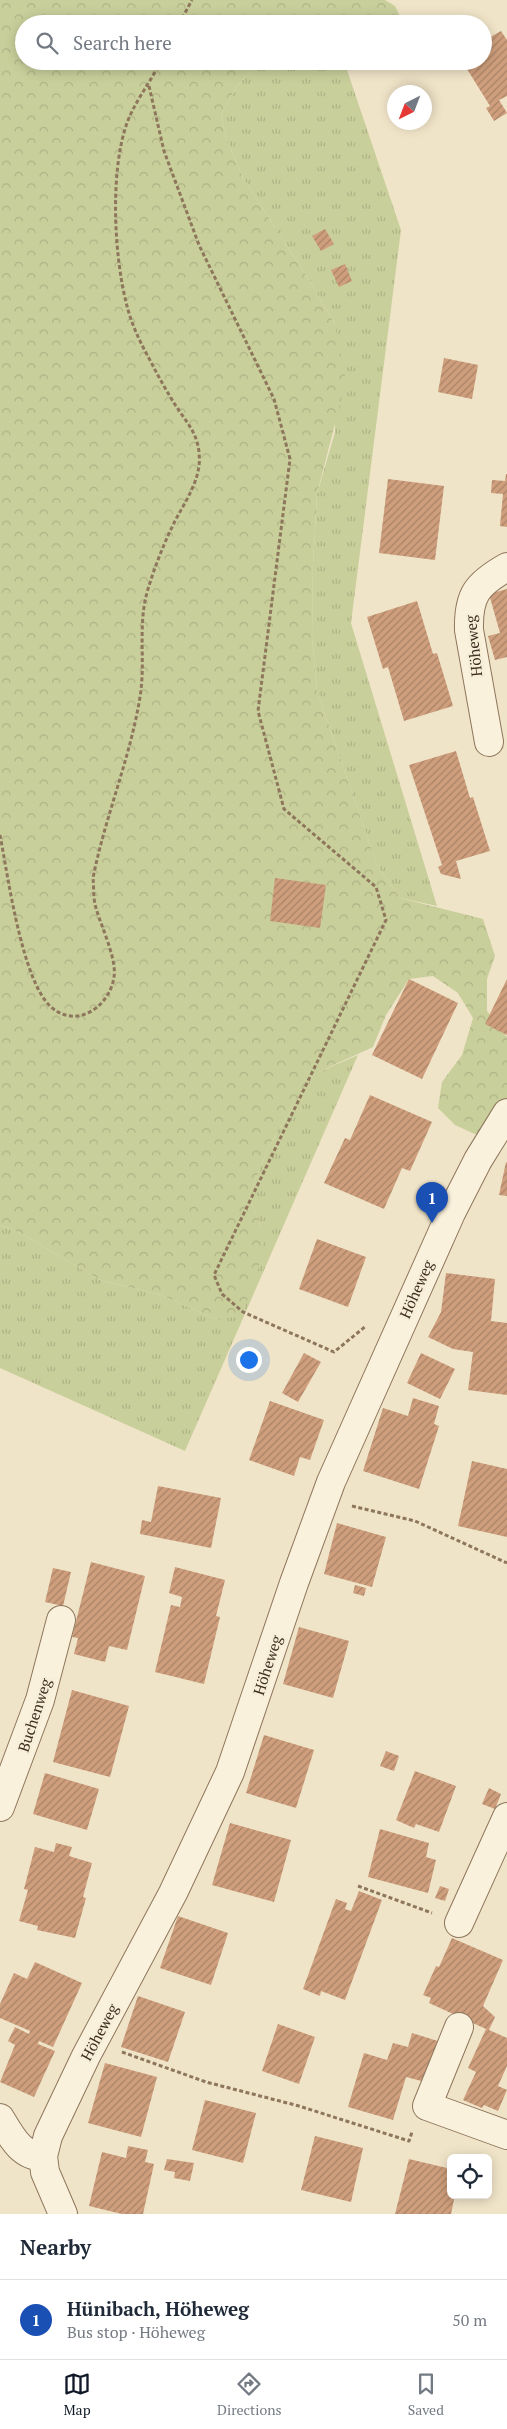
<!DOCTYPE html>
<meta charset="utf-8">
<style>
:root{--surface:#fff;--page:#f6f6f7;--text:#1f2937;--muted:#747a83;--line:#e0e1e3;--accent:#111827}
body{margin:0;font-family:"PT Serif",serif;background:var(--page);color:var(--text)}
.controls{position:absolute;right:15px;bottom:15px;display:grid;overflow:hidden;border-radius:8px;box-shadow:0 2px 12px #0003}
.controls button{width:45px;height:45px;display:grid;place-items:center;padding:0;border:0;border-bottom:1px solid var(--line);background:var(--surface);color:var(--text);font:25px sans-serif}
.compass{position:absolute;left:387px;top:85px;width:45px;height:45px;border-radius:50%;background:var(--surface);box-shadow:0 2px 12px #0003;rotate:222deg}
.you{position:absolute;left:248px;top:1359px;width:18px;height:18px;margin:-12px;border:4px solid #fff;border-radius:50%;background:#1a73e8;box-shadow:0 0 0 8px #1a73e833}
.badge{display:grid;place-items:center;width:32px;height:32px;border-radius:50%;background:var(--accent);color:#fff;font-size:16px;font-weight:700}
.pin{position:absolute;translate:-50% -41px;filter:drop-shadow(0 1px 2px #0008)}
.pin::after{content:'';position:absolute;top:26px;width:18px;height:15px;background:inherit;clip-path:polygon(0 0,100% 0,50% 100%)}
.list{margin:0;padding:0;list-style:none}
h2{display:flex;justify-content:space-between;align-items:center;height:65px;margin:0;padding:0 20px;font-size:21px}
h2 small{font-size:16px;font-weight:400;color:var(--muted)}
.list li{display:grid;grid-template-columns:32px 1fr auto;gap:15px;align-items:center;box-sizing:border-box;height:80px;padding:0 20px;border-top:1px solid var(--line)}
.list b{display:block;font-size:19px;white-space:nowrap}
.list p{margin:0;font-size:16px;white-space:nowrap;color:var(--muted)}
.list em{font-size:16px;font-style:normal;color:var(--muted)}
.icon{flex:none;width:28px;height:28px;fill:none;stroke:currentColor;stroke-width:2;stroke-linecap:round;stroke-linejoin:round}
.map{position:relative;flex:none;width:507px;height:2214px;overflow:hidden}
.search{position:absolute;background:var(--surface);box-shadow:0 2px 12px #0003;left:15px;right:15px;top:15px;height:55px;display:flex;align-items:center;gap:12px;box-sizing:border-box;padding:0 18px;border-radius:28px;color:var(--muted);font-size:19px}
.sheet{height:145px;background:var(--surface)}
nav{display:flex;justify-content:space-around;align-items:center;box-sizing:border-box;height:70px;border-top:1px solid var(--line);background:var(--surface);font-size:14px;color:var(--muted)}
nav a{display:grid;justify-items:center;gap:2px}
nav .on{color:var(--accent)}
.map>svg:first-child{display:block}
.grass{fill:url(#grass-tufts)}
.forest{fill:url(#forest-crowns)}
.building{fill:url(#building-hatch)}
.lines{fill:none;stroke-linecap:round;stroke-linejoin:round}
.minor-casing{stroke:#8d765c;stroke-width:30}
.path{stroke:#8d765c;stroke-width:3;stroke-dasharray:4 2.5;stroke-linecap:butt}
.minor{stroke:#faf1dc;stroke-width:28}
.labels{text-anchor:middle;dominant-baseline:central;stroke-width:5;stroke-linejoin:round;paint-order:stroke}
.street-label{font-size:15px;fill:#3d2e20;stroke:#f7eed8}
</style>
<div class="map">
<svg width="507" height="2214" viewBox="0 0 507 2214">
<defs>
<pattern id="grass-tufts" width="24" height="20" patternUnits="userSpaceOnUse" patternTransform="scale(1.25)"><rect width="24" height="20" fill="#c9cf9b"/><path d="M3 7l-1-3M5 7V3M7 7l1-3M15 17l-1-3M17 17v-4M19 17l1-3" fill="none" stroke="#aeb285"/></pattern>
<pattern id="forest-crowns" width="20" height="18" patternUnits="userSpaceOnUse" patternTransform="scale(1.25)"><rect width="20" height="18" fill="#c9cf9b"/><path d="M2 6a3 3 0 1 1 6 0M12 15a3 3 0 1 1 6 0" fill="none" stroke="#aeb285"/></pattern>
<pattern id="building-hatch" width="6" height="6" patternUnits="userSpaceOnUse" patternTransform="scale(1.25)"><rect width="6" height="6" fill="#cf9f7d"/><path d="M-1 1l2-2M0 6l6-6M5 7l2-2" fill="none" stroke="#a98266"/></pattern>
</defs>
<rect width="100%" height="100%" fill="#f0e4c8"/>
<path class="grass" d="M 260,61 L 344,61 L 401,230 L 351,623 L 437,906 L 400,898 L 377,865 L 317,691 L 312,638 L 313,563 L 317,494 L 335,432 L 335,324 L 309,280 L 243,178 L 226,138 L 221,115 L 236,87 Z
M 358,1055 L 185,1451 L 0,1368 L 0,1225 L 20,1233 L 100,1280 L 161,1295 L 218,1320 L 261,1228 L 249,1195 L 270,1144 L 314,1074 Z"/>
<path class="forest" d="M 0,0 L 385,0 L 395,6 L 404,24 L 24,24 L 24,61 L 260,61 L 236,87 L 221,115 L 226,138 L 243,178 L 309,280 L 335,324 L 346,381 L 317,494 L 313,563 L 312,638 L 317,691 L 377,865 L 400,898 L 483,919 L 495,956 L 487,979 L 487,1011 L 507,1037 L 507,1113 L 490,1141 L 455,1125 L 438,1108 L 442,1082 L 462,1055 L 473,1018 L 458,993 L 433,976 L 409,979 L 386,1015 L 373,1047 L 314,1074 L 270,1144 L 249,1195 L 261,1228 L 264,1248 L 255,1279 L 243,1312 L 234,1317 L 218,1320 L 161,1295 L 100,1280 L 20,1233 L 0,1225 Z"/>
<path class="building" d="M 501,31 L 507,40 L 507,96 L 499,100 L 507,113 L 494,121 L 486,108 L 490,106 L 462,61 L 483,61 L 483,41 Z
M 325,229 L 334,244 L 321,251 L 312,236 Z
M 345,264 L 352,281 L 339,287 L 331,270 Z
M 444,358 L 478,365 L 472,399 L 438,392 Z
M 506,474 L 507,474 L 507,527 L 500,526 L 503,494 L 491,493 L 492,480 L 505,481 Z
M 388,479 L 444,486 L 435,560 L 379,553 Z
M 507,589 L 507,657 L 495,660 L 488,636 L 500,633 L 489,594 Z
M 417,601 L 433,654 L 437,653 L 453,706 L 404,721 L 388,667 L 383,669 L 367,617 Z
M 456,751 L 470,798 L 473,797 L 490,851 L 456,861 L 461,879 L 441,874 L 438,867 L 442,865 L 409,765 Z
M 275,878 L 326,885 L 320,928 L 270,921 Z
M 409,979 L 458,1003 L 422,1079 L 372,1055 Z
M 507,979 L 507,1035 L 485,1024 Z
M 370,1095 L 432,1122 L 410,1171 L 402,1168 L 384,1209 L 324,1183 L 345,1138 L 350,1140 Z
M 506,1162 L 507,1163 L 507,1196 L 499,1195 Z
M 317,1239 L 366,1257 L 348,1307 L 299,1289 Z
M 446,1273 L 495,1279 L 491,1321 L 507,1323 L 507,1395 L 468,1390 L 473,1352 L 453,1349 L 428,1337 L 441,1312 Z
M 304,1353 L 321,1362 L 298,1402 L 282,1393 Z
M 421,1353 L 455,1369 L 440,1399 L 407,1383 Z
M 413,1398 L 439,1406 L 434,1424 L 439,1426 L 419,1489 L 363,1471 L 383,1408 L 408,1416 Z
M 270,1401 L 324,1420 L 310,1460 L 300,1457 L 294,1476 L 249,1460 Z
M 472,1461 L 507,1469 L 507,1537 L 458,1526 Z
M 158,1486 L 221,1498 L 211,1548 L 140,1534 L 142,1520 L 151,1522 Z
M 337,1523 L 386,1537 L 372,1587 L 324,1574 Z
M 91,1562 L 145,1576 L 127,1650 L 109,1646 L 105,1662 L 74,1654 L 78,1638 L 72,1637 Z
M 175,1567 L 225,1580 L 216,1616 L 220,1617 L 204,1684 L 155,1672 L 171,1605 L 180,1607 L 182,1597 L 169,1593 Z
M 53,1568 L 71,1572 L 63,1606 L 45,1602 Z
M 355,1585 L 366,1588 L 364,1596 L 353,1593 Z
M 299,1627 L 349,1641 L 333,1698 L 283,1684 Z
M 72,1690 L 129,1706 L 110,1777 L 53,1762 Z
M 264,1735 L 314,1750 L 296,1808 L 246,1793 Z
M 386,1751 L 399,1756 L 394,1771 L 380,1766 Z
M 415,1771 L 456,1786 L 439,1832 L 416,1824 L 414,1828 L 396,1820 Z
M 45,1773 L 99,1789 L 87,1830 L 33,1814 Z
M 489,1788 L 501,1794 L 495,1809 L 482,1804 Z
M 230,1823 L 291,1840 L 274,1902 L 212,1885 Z
M 380,1829 L 429,1843 L 426,1857 L 436,1860 L 428,1893 L 368,1877 Z
M 56,1843 L 72,1847 L 69,1856 L 92,1863 L 83,1897 L 86,1898 L 75,1938 L 37,1930 L 38,1926 L 19,1921 L 28,1890 L 24,1889 L 35,1847 L 54,1852 Z
M 440,1886 L 449,1889 L 445,1901 L 435,1898 Z
M 359,1891 L 382,1900 L 345,2000 L 321,1991 L 320,1996 L 303,1989 L 336,1899 L 347,1903 L 345,1909 L 351,1911 Z
M 178,1916 L 228,1933 L 211,1985 L 160,1968 Z
M 452,1938 L 503,1960 L 483,2006 L 495,2017 L 489,2030 L 507,2038 L 507,2066 L 498,2086 L 507,2090 L 498,2111 L 484,2105 L 482,2108 L 463,2100 L 476,2072 L 468,2068 L 486,2029 L 429,2003 L 431,1998 L 423,1995 L 436,1966 L 439,1967 Z
M 35,1962 L 82,1983 L 53,2047 L 39,2041 L 38,2044 L 55,2051 L 34,2097 L 0,2082 L 15,2045 L 8,2041 L 15,2027 L 29,2034 L 30,2031 L 0,2018 L 0,2004 L 14,1973 L 27,1979 Z
M 138,1996 L 185,2012 L 168,2062 L 121,2047 Z
M 278,2024 L 315,2037 L 299,2084 L 262,2071 Z
M 412,2033 L 441,2042 L 429,2083 L 406,2077 L 393,2120 L 348,2107 L 364,2053 L 387,2060 L 393,2043 L 408,2047 Z
M 105,2063 L 157,2077 L 141,2137 L 88,2123 Z
M 205,2100 L 256,2113 L 243,2163 L 192,2150 Z
M 315,2136 L 363,2148 L 351,2202 L 301,2190 Z
M 128,2146 L 148,2150 L 145,2162 L 154,2164 L 143,2214 L 122,2214 L 89,2206 L 102,2152 L 126,2158 Z
M 167,2159 L 194,2163 L 190,2181 L 174,2178 L 175,2172 L 164,2170 Z
M 409,2159 L 451,2169 L 451,2195 L 455,2195 L 451,2214 L 395,2214 Z"/>
<g class="lines">
<g class="minor-casing">
<path id="minor" d="M 489,742 L 469,630 C 468,595 477,584 507,567
M 0,1807 L 40,1700 L 61,1620
M 459,1923 L 507,1817
M 459,2027 L 427,2106 L 507,2135
M 0,2118 C 11,2136 21,2157 43,2156
M 63,2214 L 45,2172 L 43,2156 L 48,2136 L 86,2056 L 173,1893 L 230,1772 L 294,1583 L 331,1482 L 451,1213 L 478,1160 L 507,1113"/>
</g>
<path class="path" d="M 179,24 L 192,0
M 149,86 L 164,151 L 199,245 L 274,399 L 290,459 L 258,711 L 284,809 L 376,887 L 386,920 L 214,1275 L 222,1294 L 243,1312 L 334,1352 L 366,1326
M 0,835 C 8,876 22,981 51,1007 C 77,1030 110,1006 114,977 C 117,959 101,926 96,908 C 93,899 94,887 93,878 C 105,817 130,759 140,697 C 146,661 137,625 148,589 C 155,566 164,543 175,521 C 186,500 202,478 199,453 C 198,433 184,419 174,403 C 166,390 158,376 151,362 C 141,344 132,326 127,306 C 114,257 110,174 126,126 C 133,104 150,83 161,61
M 352,1506 L 415,1521 L 507,1563
M 358,1886 L 432,1913
M 122,2052 L 206,2082 L 299,2106 L 409,2141 L 412,2132"/>
<use href="#minor" class="minor"/>
</g>
<g class="labels">
<g class="street-label">
<text transform="translate(473 646) rotate(-96)">Höheweg</text>
<text transform="translate(416 1289) rotate(-66)">Höheweg</text>
<text transform="translate(267 1665) rotate(-72)">Höheweg</text>
<text transform="translate(34 1715) rotate(-72)">Buchenweg</text>
<text transform="translate(99 2032) rotate(-62)">Höheweg</text>
</g>
</g>
</svg>
<div class="controls">
<button><svg class="icon" aria-label="locate" viewBox="0 0 24 24"><circle cx="12" cy="12" r="6"/><path d="M12 2v4M12 18v4M2 12h4M18 12h4"/></svg></button>
</div>
<svg class="compass" viewBox="-18 -18 36 36"><path d="M0-13l5 13h-10z" fill="#e53935"/><path d="M0 13l5-13h-10z" fill="#747a83"/></svg>
<div class="you"></div>
<div class="pin badge" style="left:432px;top:1223px;background:#1a4fb4">1</div>
<div class="search"><svg class="icon" aria-label="search" viewBox="0 0 24 24"><circle cx="10" cy="10" r="6"/><path d="M15 15l6 6"/></svg>Search here</div>
</div>
<section class="sheet">
<h2>Nearby<small></small></h2>
<ul class="list">
<li><span class="badge" style="background:#1a4fb4">1</span><div><b>Hünibach, Höheweg</b><p>Bus stop · Höheweg</p></div><em>50 m</em></li>
</ul>
</section>
<nav>
<a class="on"><svg class="icon" aria-label="map" viewBox="0 0 24 24"><path d="M3 6l6-2 6 2 6-2v14l-6 2-6-2-6 2zM9 4v14M15 6v14"/></svg>Map</a>
<a><svg class="icon" aria-label="directions" viewBox="0 0 24 24"><path d="M12 3l9 9-9 9-9-9zM9 14v-3h6M13 9l2 2-2 2"/></svg>Directions</a>
<a><svg class="icon" aria-label="saved" viewBox="0 0 24 24"><path d="M7 4h10v16l-5-4-5 4z"/></svg>Saved</a>
</nav>
